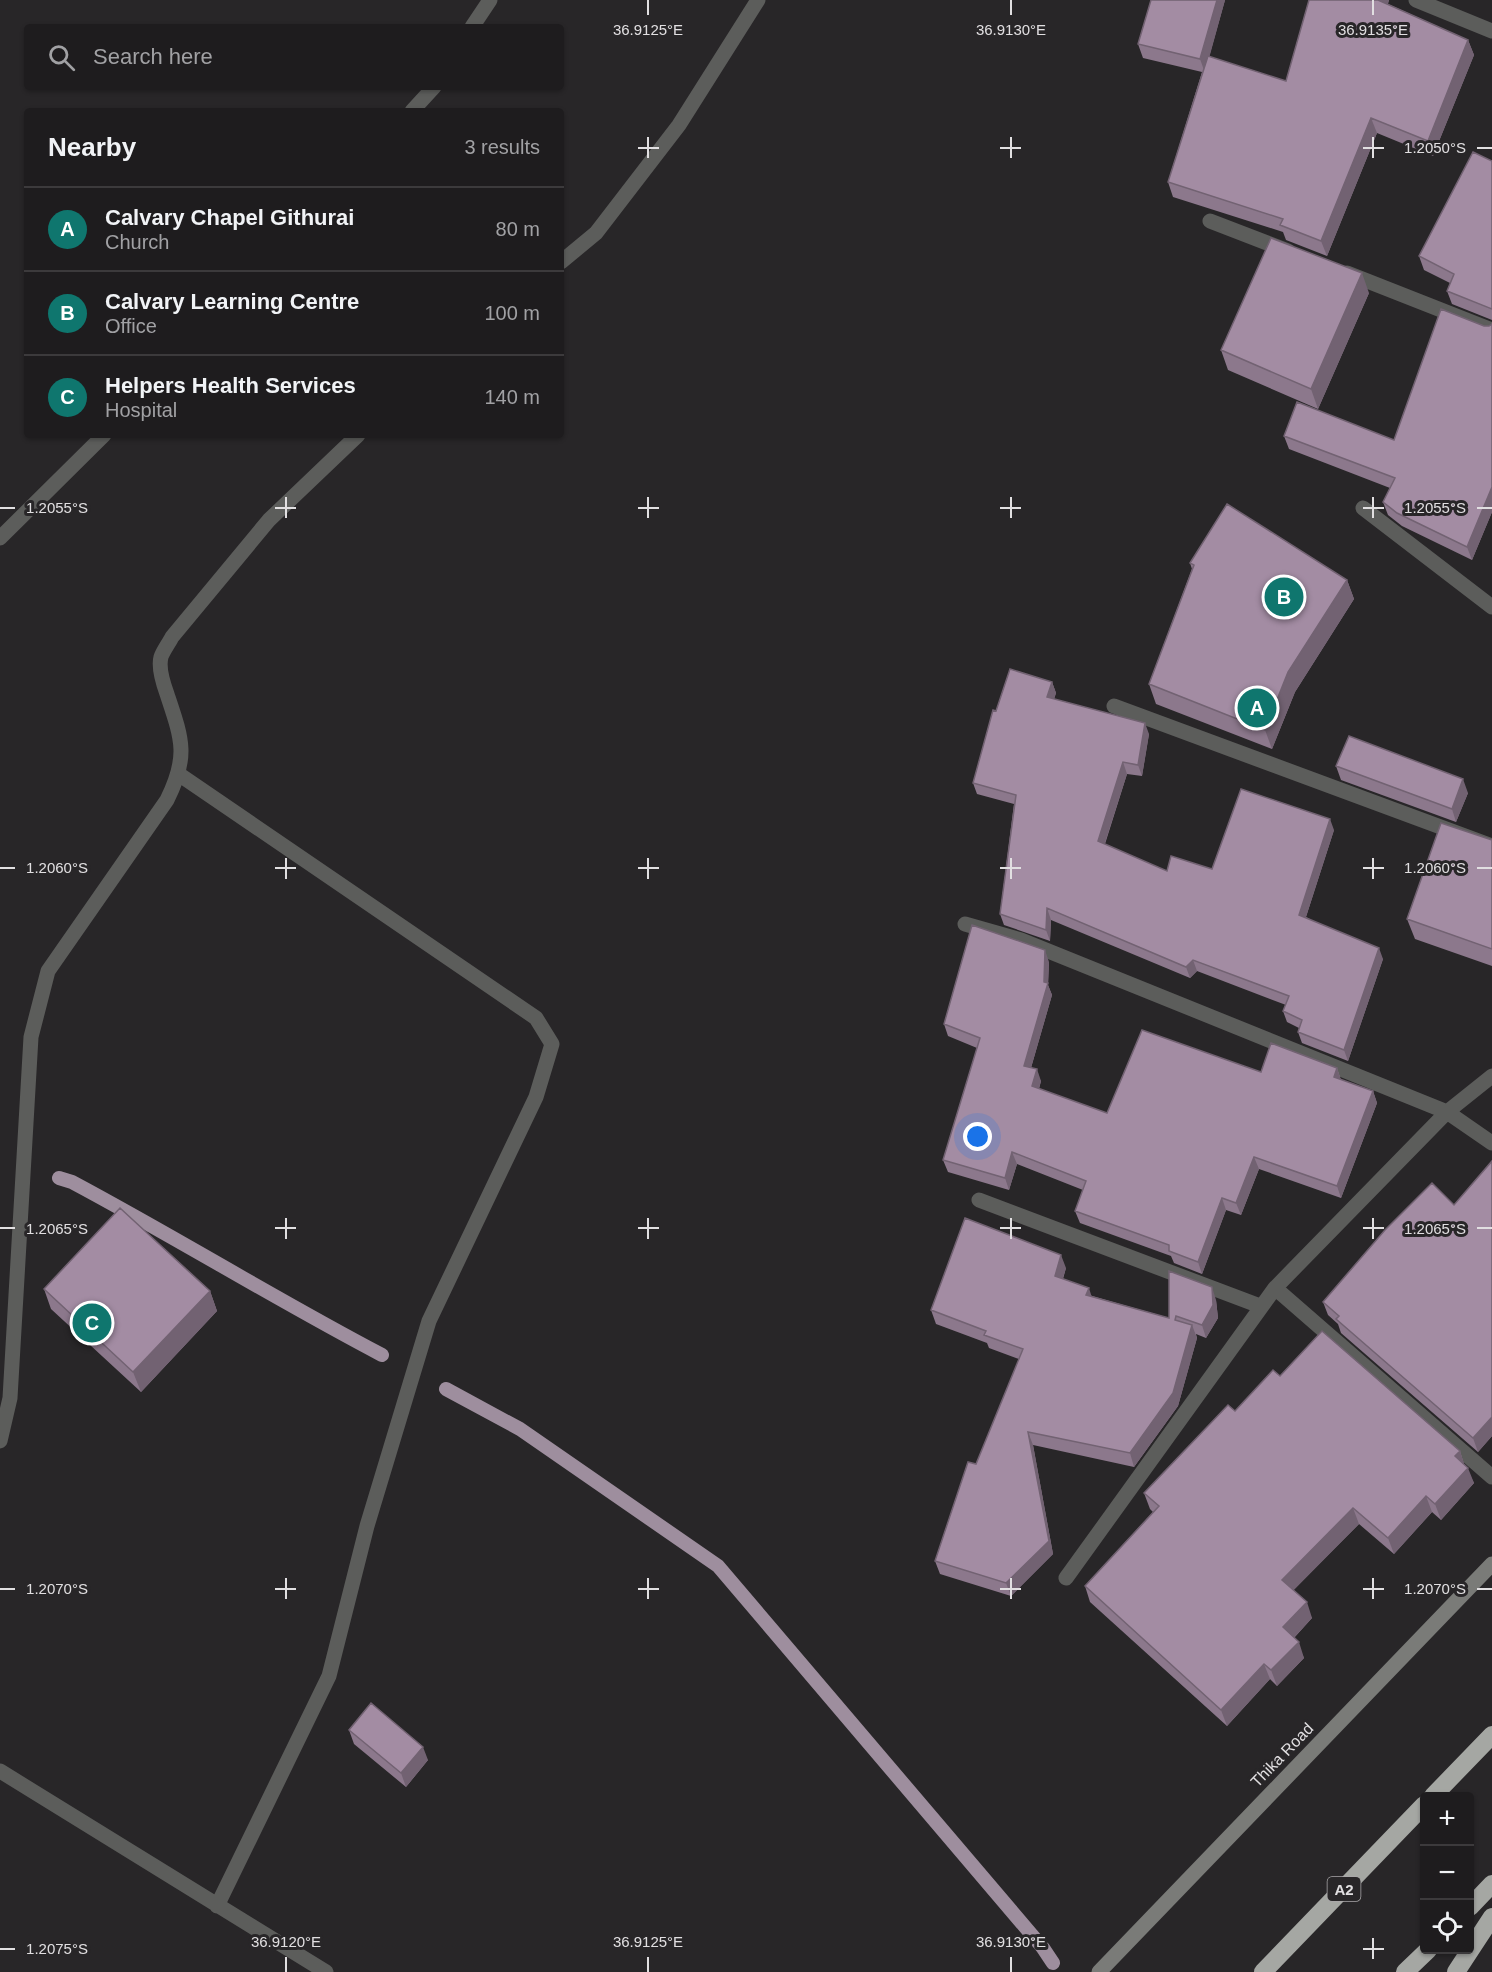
<!DOCTYPE html>
<meta charset="utf-8">
<style>
:root{--surface:#1e1c1e;--page:#262527;--text:#f1f3f6;--muted:#a1a1a4;--line:#3c3a3c;--accent:#0f766e}
body{margin:0;font-family:Arial,sans-serif;background:var(--page);color:var(--text)}
.controls{position:absolute;right:18px;bottom:18px;display:grid;overflow:hidden;border-radius:6px;box-shadow:0 2px 4px #0004}
.controls button{width:54px;height:54px;display:grid;place-items:center;padding:0;border:0;border-bottom:2px solid var(--line);background:var(--surface);color:var(--text);font:30px sans-serif}
.you{position:absolute;left:978px;top:1137px;width:21px;height:21px;margin:-15px;border:4px solid #fff;border-radius:50%;background:#1a73e8;box-shadow:0 0 0 9px #1a73e833}
.badge{display:grid;place-items:center;width:39px;height:39px;border-radius:50%;background:var(--accent);color:#fff;font-size:20px;font-weight:700}
.pin{position:absolute;translate:-50% -50%;border:3px solid #fff;box-shadow:0 2px 6px #0006}
.list{margin:0;padding:0;list-style:none}
h2{display:flex;justify-content:space-between;align-items:center;height:78px;margin:0;padding:0 24px;font-size:26px}
h2 small{font-size:20px;font-weight:400;color:var(--muted)}
.list li{display:grid;grid-template-columns:39px 1fr auto;gap:18px;align-items:center;box-sizing:border-box;height:84px;padding:0 24px;border-top:2px solid var(--line)}
.list b{display:block;font-size:22px;white-space:nowrap}
.list p{margin:0;font-size:20px;white-space:nowrap;color:var(--muted)}
.list em{font-size:20px;font-style:normal;color:var(--muted)}
.icon{flex:none;width:33px;height:33px;fill:none;stroke:currentColor;stroke-width:2;stroke-linecap:round;stroke-linejoin:round}
.map{position:relative;flex:none;width:1492px;height:1972px;overflow:hidden}
.search{position:absolute;background:var(--surface);box-shadow:0 2px 4px #0004;left:24px;top:24px;width:540px;height:66px;display:flex;align-items:center;gap:15px;box-sizing:border-box;padding:0 21px;border-radius:6px;color:var(--muted);font-size:22px}
.panel{position:absolute;background:var(--surface);box-shadow:0 2px 4px #0004;left:24px;top:108px;width:540px;height:330px;border-radius:6px}
.map>svg:first-child{display:block}
.lines{fill:none;stroke-linecap:round;stroke-linejoin:round}
.stream{stroke:#9e8e9e;stroke-width:14}
.street{stroke:#5c5d5b;stroke-width:15}
.secondary{stroke:#7a7b78;stroke-width:15}
.highway{stroke:#a5a7a3;stroke-width:18}
.wall{fill:#8c788c}
.shaded-wall{fill:#726272}
.building{fill:#a38ca3;stroke:#726272;stroke-width:1.5}
.ticks{fill:none;stroke:#e1dfe1;stroke-width:2}
.labels{text-anchor:middle;dominant-baseline:central;stroke-width:6;stroke-linejoin:round;paint-order:stroke}
.shield{fill:#282628;stroke:#aaa8aa;stroke-width:1.5}
.shield-label{font-size:15px;font-weight:bold;fill:#e1dfe1}
.street-label{font-size:16px;fill:#e1dfe1;stroke:#282628}
.ticks-label{font-size:15px;text-anchor:middle;fill:#e1dfe1;stroke:#282628;stroke-width:6;stroke-linejoin:round;paint-order:stroke}
</style>
<div class="map">
<svg width="1492" height="1972" viewBox="0 0 1492 1972">
<rect width="100%" height="100%" fill="#282628"/>
<g class="lines">
<path class="stream" d="M 59,1178 L 72,1182 C 177,1238 277,1300 382,1355
M 446,1389 L 520,1429 L 718,1566 L 1043,1948 L 1053,1963"/>
<path class="street" d="M 1416,0 L 1492,31
M 472,27 L 490,0
M 412,111 L 434,87
M 1210,221 L 1288,251
M 561,262 L 596,233 L 679,125 L 758,0
M 1347,273 L 1492,330
M 1363,508 L 1492,607
M 0,538 L 104,435
M 1114,706 L 1492,846
M 180,775 L 536,1018 L 552,1044 L 536,1097 L 429,1321 L 367,1526 L 329,1676 L 217,1906
M 965,924 L 1021,940 L 1447,1112 L 1492,1143
M 979,1200 L 1260,1306
M 1275,1288 L 1492,1477
M 0,1441 L 10,1398 L 31,1037 L 48,971 L 167,800 C 189,756 182,739 167,694 C 163,683 158,668 161,657 C 163,651 169,643 172,637 L 269,520 L 358,435
M 1066,1578 L 1275,1288 L 1447,1112 L 1492,1076
M 0,1771 L 326,1972"/>
<path class="secondary" d="M 1099,1972 L 1492,1564"/>
<path class="highway" d="M 1433,1796 L 1492,1735
M 1470,1907 L 1492,1884
M 1263,1972 L 1424,1805
M 1405,1972 L 1428,1950
M 1456,1972 L 1492,1917"/>
</g>
<path class="wall" d="M 1151,0 L 1225,0 L 1209,57 L 1286,81 L 1309,0 L 1389,0 L 1388,4 L 1468,40 L 1474,55 L 1433,156 L 1377,133 L 1327,256 L 1286,240 L 1283,232 L 1173,197 L 1168,182 L 1202,72 L 1143,58 L 1138,44 Z
M 1492,161 L 1492,320 L 1452,304 L 1447,291 L 1450,283 L 1424,270 L 1419,256 Z
M 1369,293 L 1318,409 L 1228,370 L 1221,350 Z
M 1492,324 L 1492,512 L 1472,560 L 1402,526 L 1388,515 L 1383,502 L 1390,488 L 1289,449 L 1284,436 L 1394,440 L 1484,326 L 1489,326 Z
M 1190,563 L 1347,580 L 1354,599 L 1295,692 L 1272,749 L 1156,704 L 1149,684 L 1192,569 Z
M 1052,682 L 1056,693 L 1054,699 L 1149,734 L 1142,776 L 1127,774 L 1105,844 L 1167,871 L 1212,869 L 1334,830 L 1306,917 L 1383,959 L 1348,1061 L 1302,1043 L 1298,1032 L 1299,1028 L 1287,1022 L 1283,1011 L 1286,1005 L 1197,971 L 1190,978 L 1051,920 L 1050,941 L 1004,925 L 1000,914 L 1014,804 L 977,794 L 973,783 L 996,711 Z
M 1336,766 L 1468,793 L 1456,822 L 1341,780 Z
M 1492,840 L 1492,966 L 1415,939 L 1407,919 Z
M 1049,962 L 1048,985 L 1052,995 L 1031,1068 L 1041,1081 L 1039,1089 L 1107,1113 L 1261,1072 L 1337,1068 L 1341,1080 L 1373,1091 L 1377,1103 L 1341,1198 L 1259,1169 L 1241,1215 L 1226,1210 L 1202,1274 L 1174,1263 L 1171,1256 L 1080,1223 L 1075,1211 L 1083,1190 L 1017,1164 L 1009,1190 L 948,1172 L 943,1160 L 977,1048 L 948,1036 L 944,1024 Z
M 1492,1161 L 1492,1436 L 1478,1452 L 1341,1333 L 1338,1324 L 1328,1315 L 1323,1302 L 1454,1205 Z
M 1066,1268 L 1063,1279 L 1092,1296 L 1169,1318 L 1216,1300 L 1218,1318 L 1206,1338 L 1196,1334 L 1197,1338 L 1178,1406 L 1134,1467 L 1033,1445 L 1053,1554 L 1011,1596 L 940,1574 L 935,1561 L 976,1464 L 1019,1359 L 989,1348 L 987,1343 L 936,1324 L 931,1310 Z
M 44,1289 L 210,1291 L 217,1311 L 141,1392 L 51,1309 Z
M 1280,1376 L 1460,1451 L 1464,1464 L 1474,1483 L 1441,1520 L 1432,1512 L 1394,1554 L 1359,1524 L 1293,1590 L 1312,1618 L 1294,1638 L 1304,1658 L 1277,1686 L 1270,1679 L 1227,1726 L 1090,1602 L 1085,1586 L 1153,1512 L 1150,1509 L 1144,1493 L 1235,1411 Z
M 349,1730 L 428,1760 L 406,1787 L 354,1744 Z"/>
<path class="shaded-wall" d="M 1217,0 L 1225,0 L 1205,73 L 1200,59 Z
M 1378,0 L 1389,0 L 1383,15 Z
M 1468,40 L 1474,55 L 1433,156 L 1428,141 Z
M 1371,118 L 1377,133 L 1327,256 L 1321,241 Z
M 1362,273 L 1369,293 L 1318,409 L 1311,389 Z
M 1492,487 L 1492,512 L 1472,560 L 1467,547 Z
M 1347,580 L 1354,599 L 1295,692 L 1272,749 L 1265,730 L 1288,672 Z
M 1052,682 L 1056,693 L 1051,708 L 1047,697 Z
M 1145,723 L 1149,734 L 1142,776 L 1138,765 Z
M 1123,762 L 1127,774 L 1102,852 L 1098,841 Z
M 1463,779 L 1468,793 L 1456,822 L 1452,809 Z
M 1330,819 L 1334,830 L 1303,926 L 1299,915 Z
M 1047,908 L 1051,920 L 1050,941 L 1046,930 Z
M 1379,948 L 1383,959 L 1348,1061 L 1344,1050 Z
M 1045,950 L 1049,962 L 1048,985 L 1052,995 L 1028,1078 L 1024,1066 L 1044,982 Z
M 1193,960 L 1197,971 L 1190,978 L 1186,967 Z
M 1337,1068 L 1341,1080 L 1334,1077 Z
M 1037,1069 L 1041,1081 L 1036,1098 L 1032,1086 Z
M 1373,1091 L 1377,1103 L 1341,1198 L 1337,1186 Z
M 1012,1152 L 1017,1164 L 1009,1190 L 1005,1178 Z
M 1254,1157 L 1259,1169 L 1241,1215 L 1236,1203 Z
M 1222,1198 L 1226,1210 L 1202,1274 L 1198,1262 Z
M 1061,1255 L 1066,1268 L 1059,1290 L 1055,1276 Z
M 1212,1287 L 1216,1300 L 1218,1318 L 1206,1338 L 1202,1325 Z
M 1089,1288 L 1093,1301 L 1086,1295 Z
M 210,1291 L 217,1311 L 141,1392 L 133,1372 Z
M 1192,1325 L 1197,1338 L 1178,1406 L 1134,1467 L 1130,1453 Z
M 1492,1417 L 1492,1436 L 1478,1452 L 1473,1438 Z
M 1028,1432 L 1033,1445 L 1053,1554 L 1011,1596 L 1006,1583 Z
M 1460,1451 L 1465,1467 L 1455,1456 Z
M 1468,1468 L 1474,1483 L 1441,1520 L 1435,1504 Z
M 1426,1496 L 1432,1512 L 1394,1554 L 1388,1538 Z
M 1353,1508 L 1359,1524 L 1288,1596 L 1282,1580 Z
M 1307,1602 L 1312,1618 L 1289,1643 L 1283,1627 Z
M 1299,1642 L 1304,1658 L 1277,1686 L 1271,1670 Z
M 1264,1664 L 1270,1679 L 1227,1726 L 1221,1710 Z
M 423,1747 L 428,1760 L 406,1787 L 401,1773 Z"/>
<path class="building" d="M 1151,0 L 1217,0 L 1200,59 L 1138,44 Z
M 1309,0 L 1378,0 L 1468,40 L 1428,141 L 1371,118 L 1321,241 L 1280,225 L 1283,219 L 1168,182 L 1208,56 L 1286,81 Z
M 1473,152 L 1492,161 L 1492,309 L 1447,291 L 1454,274 L 1419,256 Z
M 1271,238 L 1362,273 L 1311,389 L 1221,350 Z
M 1441,309 L 1484,326 L 1489,326 L 1492,324 L 1492,487 L 1467,547 L 1397,513 L 1383,502 L 1395,478 L 1284,436 L 1297,402 L 1394,440 Z
M 1227,504 L 1347,580 L 1288,672 L 1265,730 L 1149,684 L 1194,565 L 1190,563 Z
M 1010,669 L 1052,682 L 1047,697 L 1145,723 L 1138,765 L 1123,762 L 1098,841 L 1167,871 L 1171,856 L 1212,869 L 1241,789 L 1330,819 L 1299,915 L 1379,948 L 1344,1050 L 1298,1032 L 1302,1020 L 1283,1011 L 1289,996 L 1193,960 L 1186,967 L 1047,908 L 1046,930 L 1000,914 L 1016,795 L 973,783 L 993,710 L 996,711 Z
M 1349,736 L 1463,779 L 1452,809 L 1336,766 Z
M 1441,823 L 1492,840 L 1492,949 L 1407,919 Z
M 972,925 L 1045,950 L 1044,982 L 1048,983 L 1024,1066 L 1037,1069 L 1032,1086 L 1107,1113 L 1142,1030 L 1261,1072 L 1271,1043 L 1337,1068 L 1334,1077 L 1373,1091 L 1337,1186 L 1254,1157 L 1236,1203 L 1222,1198 L 1198,1262 L 1169,1251 L 1169,1245 L 1075,1211 L 1086,1181 L 1012,1152 L 1005,1178 L 943,1160 L 980,1038 L 944,1024 Z
M 1492,1161 L 1492,1417 L 1473,1438 L 1336,1319 L 1339,1316 L 1323,1302 L 1385,1230 L 1432,1183 L 1454,1205 Z
M 120,1208 L 210,1291 L 133,1372 L 44,1289 Z
M 965,1218 L 1061,1255 L 1055,1276 L 1089,1288 L 1086,1295 L 1169,1318 L 1169,1271 L 1212,1287 L 1213,1305 L 1202,1325 L 1176,1316 L 1175,1320 L 1192,1325 L 1173,1393 L 1130,1453 L 1028,1432 L 1049,1541 L 1006,1583 L 935,1561 L 968,1462 L 976,1464 L 1023,1349 L 984,1335 L 986,1331 L 931,1310 Z
M 1322,1331 L 1460,1451 L 1455,1456 L 1468,1468 L 1435,1504 L 1426,1496 L 1388,1538 L 1353,1508 L 1282,1580 L 1307,1602 L 1283,1627 L 1299,1642 L 1271,1670 L 1264,1664 L 1221,1710 L 1085,1586 L 1159,1506 L 1144,1493 L 1228,1405 L 1235,1411 L 1273,1370 L 1280,1376 Z
M 371,1703 L 423,1747 L 401,1773 L 349,1730 Z"/>
<path class="ticks" d="M 648,0 L 648,15M 1011,0 L 1011,15M 1373,0 L 1373,15M 648,137 L 648,158M 1011,137 L 1011,158M 1373,137 L 1373,158M 638,148 L 659,148M 1000,148 L 1021,148M 1363,148 L 1384,148M 1477,148 L 1492,148M 286,497 L 286,518M 648,497 L 648,518M 1011,497 L 1011,518M 1373,497 L 1373,518M 0,508 L 15,508M 275,508 L 296,508M 638,508 L 659,508M 1000,508 L 1021,508M 1363,508 L 1384,508M 1477,508 L 1492,508M 286,858 L 286,879M 648,858 L 648,879M 1011,858 L 1011,879M 1373,858 L 1373,879M 0,868 L 15,868M 275,868 L 296,868M 638,868 L 659,868M 1000,868 L 1021,868M 1363,868 L 1384,868M 1477,868 L 1492,868M 286,1218 L 286,1239M 648,1218 L 648,1239M 1011,1218 L 1011,1239M 1373,1218 L 1373,1239M 0,1228 L 15,1228M 275,1228 L 296,1228M 638,1228 L 659,1228M 1000,1228 L 1021,1228M 1363,1228 L 1384,1228M 1477,1228 L 1492,1228M 286,1578 L 286,1599M 648,1578 L 648,1599M 1011,1578 L 1011,1599M 1373,1578 L 1373,1599M 0,1589 L 15,1589M 275,1589 L 296,1589M 638,1589 L 659,1589M 1000,1589 L 1021,1589M 1363,1589 L 1384,1589M 1477,1589 L 1492,1589M 1373,1938 L 1373,1959M 0,1949 L 15,1949M 1363,1949 L 1384,1949M 286,1957 L 286,1972M 648,1957 L 648,1972M 1011,1957 L 1011,1972"/>
<g class="labels">
<rect class="shield" x="1327.5" y="1877" width="33" height="24" rx="4.5"/>
<g class="shield-label">
<text x="1344" y="1889">A2</text>
</g>
<g class="street-label">
<text transform="translate(1282 1755) rotate(-46)">Thika Road</text>
</g>
</g>
<g class="ticks-label">
<text x="648" y="35">36.9125°E</text>
<text x="1011" y="35">36.9130°E</text>
<text x="1373" y="35">36.9135°E</text>
<text x="1435" y="153">1.2050°S</text>
<text x="57" y="513">1.2055°S</text>
<text x="1435" y="513">1.2055°S</text>
<text x="57" y="873">1.2060°S</text>
<text x="1435" y="873">1.2060°S</text>
<text x="57" y="1234">1.2065°S</text>
<text x="1435" y="1234">1.2065°S</text>
<text x="57" y="1594">1.2070°S</text>
<text x="1435" y="1594">1.2070°S</text>
<text x="286" y="1947">36.9120°E</text>
<text x="648" y="1947">36.9125°E</text>
<text x="1011" y="1947">36.9130°E</text>
<text x="57" y="1954">1.2075°S</text>
</g>
</svg>
<div class="controls">
<button>+</button>
<button>−</button>
<button><svg class="icon" aria-label="locate" viewBox="0 0 24 24"><circle cx="12" cy="12" r="6"/><path d="M12 2v4M12 18v4M2 12h4M18 12h4"/></svg></button>
</div>
<div class="you"></div>
<div class="pin badge" style="left:1257px;top:708px">A</div>
<div class="pin badge" style="left:1284px;top:597px">B</div>
<div class="pin badge" style="left:92px;top:1323px">C</div>
<div class="search"><svg class="icon" aria-label="search" viewBox="0 0 24 24"><circle cx="10" cy="10" r="6"/><path d="M15 15l6 6"/></svg>Search here</div>
<section class="panel">
<h2>Nearby<small>3 results</small></h2>
<ul class="list">
<li><span class="badge">A</span><div><b>Calvary Chapel Githurai</b><p>Church</p></div><em>80 m</em></li>
<li><span class="badge">B</span><div><b>Calvary Learning Centre</b><p>Office</p></div><em>100 m</em></li>
<li><span class="badge">C</span><div><b>Helpers Health Services</b><p>Hospital</p></div><em>140 m</em></li>
</ul>
</section>
</div>
